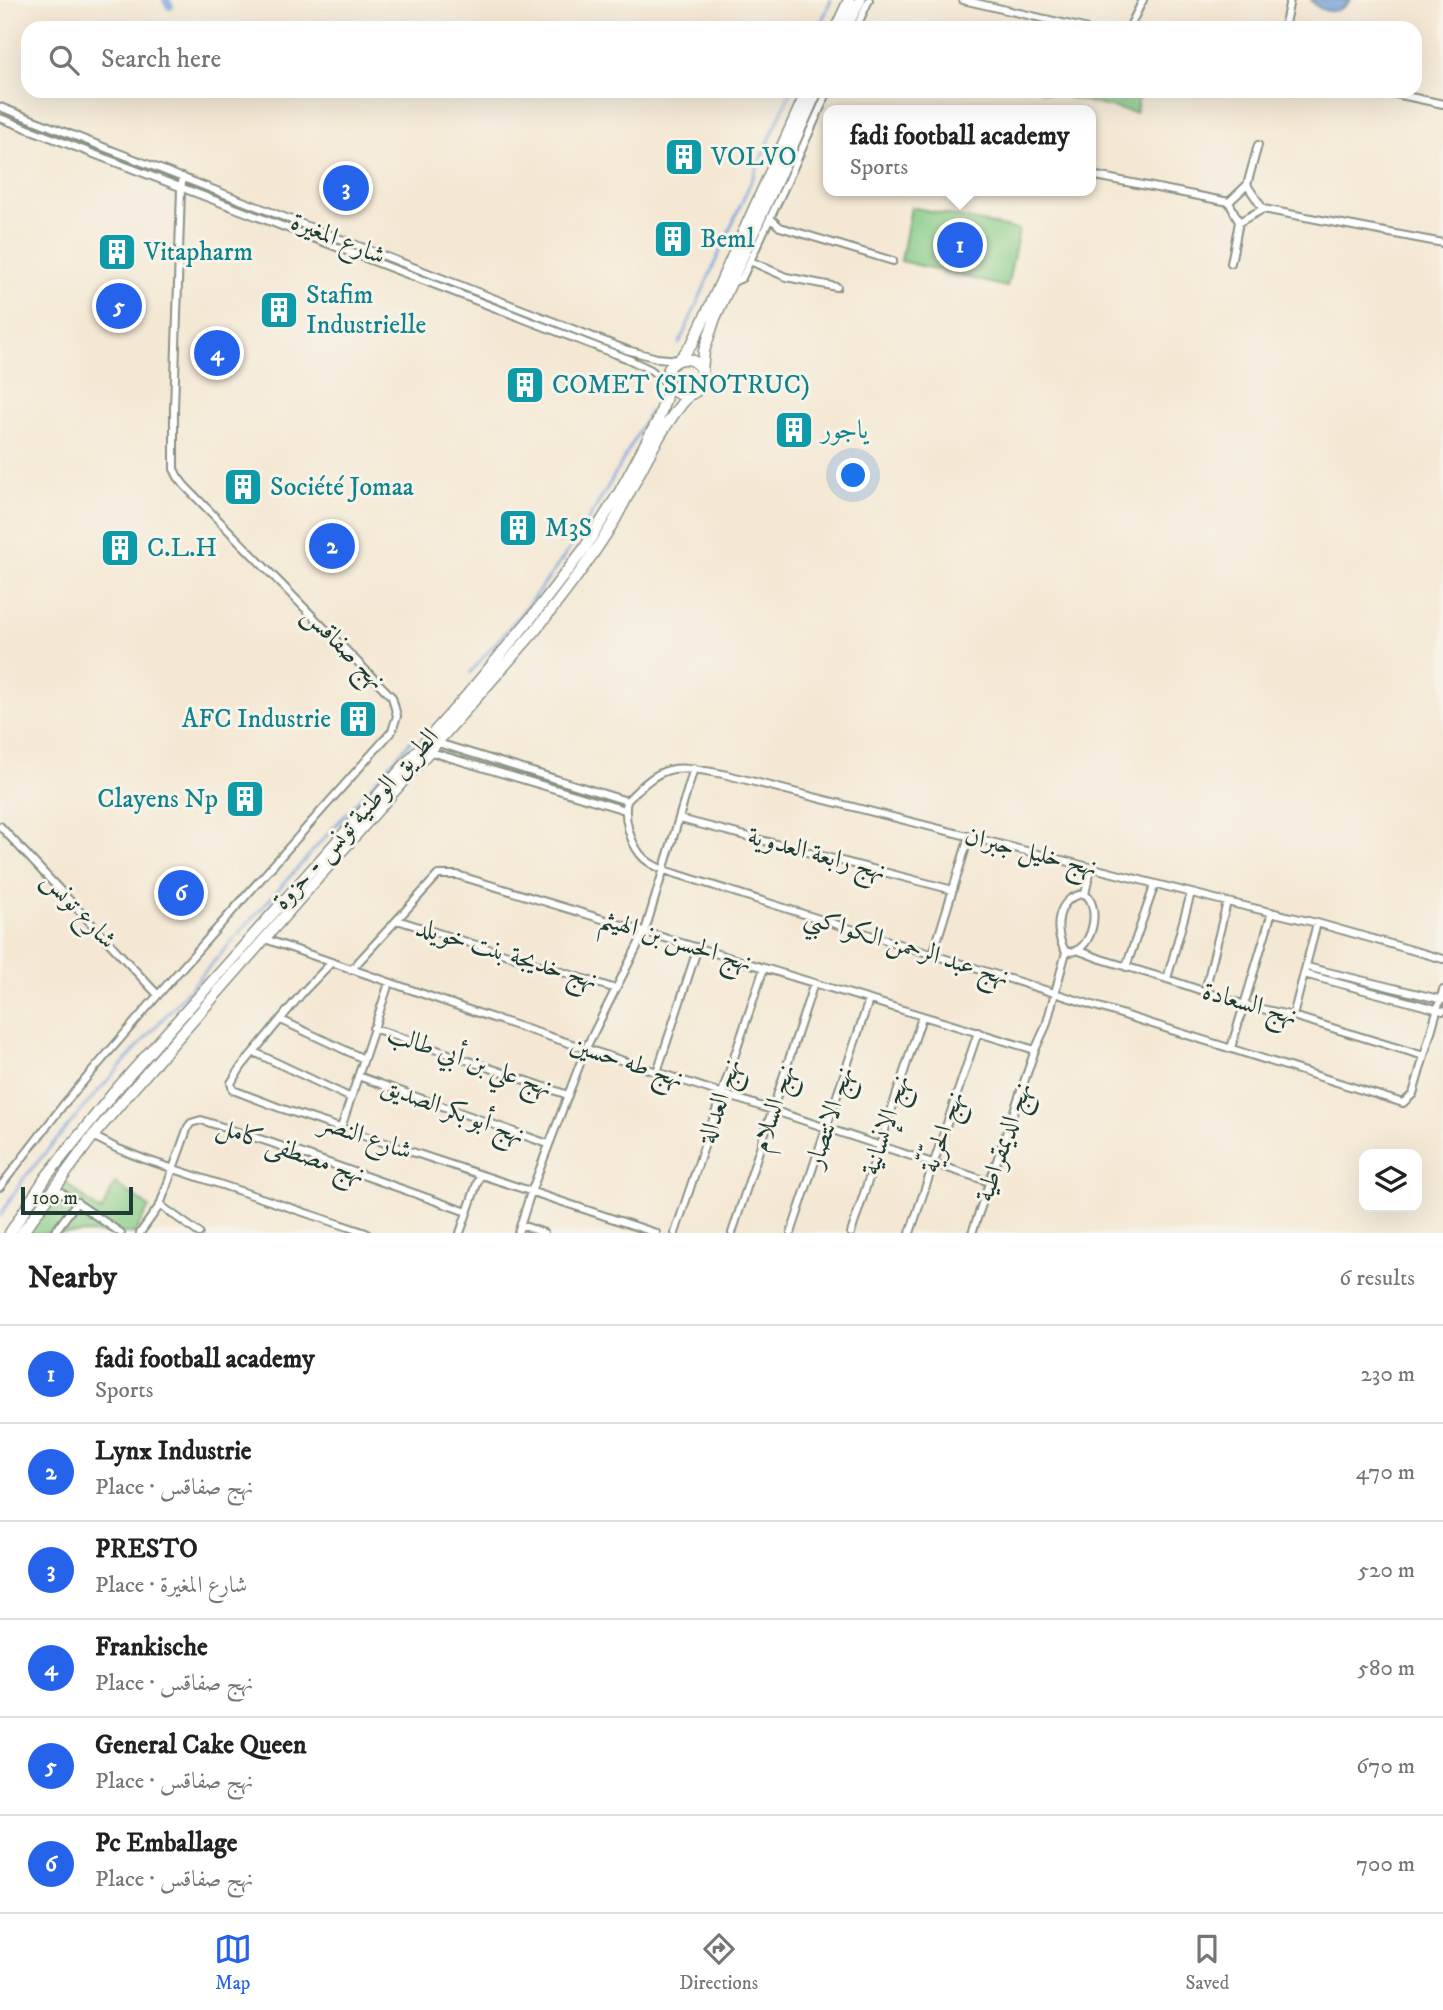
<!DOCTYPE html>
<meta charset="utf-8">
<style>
:root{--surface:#fff;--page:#f6f6f6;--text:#222;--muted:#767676;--line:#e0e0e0;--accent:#2563eb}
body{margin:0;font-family:"IM FELL DW Pica",Amiri,serif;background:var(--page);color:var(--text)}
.controls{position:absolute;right:21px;bottom:21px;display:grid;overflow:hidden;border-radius:14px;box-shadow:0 7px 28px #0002}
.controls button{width:63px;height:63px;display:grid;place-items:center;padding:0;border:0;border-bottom:2px solid var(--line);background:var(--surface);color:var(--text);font:35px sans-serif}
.scale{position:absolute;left:21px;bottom:18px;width:112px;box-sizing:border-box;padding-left:7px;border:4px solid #1f3d34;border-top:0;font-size:19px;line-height:24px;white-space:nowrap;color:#1f3d34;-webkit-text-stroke:5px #f7f3e8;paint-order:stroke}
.you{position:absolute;left:854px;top:476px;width:24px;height:24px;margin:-18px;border:5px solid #fff;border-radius:50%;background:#1a73e8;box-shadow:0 0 0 10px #1a73e833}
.badge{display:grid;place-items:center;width:46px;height:46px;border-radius:50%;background:var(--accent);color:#fff;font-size:23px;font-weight:700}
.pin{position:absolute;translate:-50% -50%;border:4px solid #fff;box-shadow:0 2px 7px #0006}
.popup{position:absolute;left:823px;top:105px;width:273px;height:91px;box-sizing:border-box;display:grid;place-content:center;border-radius:14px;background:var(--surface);filter:drop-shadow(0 2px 5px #0005);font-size:23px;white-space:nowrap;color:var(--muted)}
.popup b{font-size:26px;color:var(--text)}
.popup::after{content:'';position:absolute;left:50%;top:100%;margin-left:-14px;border:14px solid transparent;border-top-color:var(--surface)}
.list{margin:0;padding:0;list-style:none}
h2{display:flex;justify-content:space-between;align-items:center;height:91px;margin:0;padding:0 28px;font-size:30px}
h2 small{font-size:23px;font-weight:400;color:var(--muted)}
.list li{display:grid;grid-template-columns:46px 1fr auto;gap:21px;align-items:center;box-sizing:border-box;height:98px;padding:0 28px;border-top:2px solid var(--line)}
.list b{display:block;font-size:26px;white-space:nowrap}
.list p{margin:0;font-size:23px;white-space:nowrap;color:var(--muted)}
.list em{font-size:23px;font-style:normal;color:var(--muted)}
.icon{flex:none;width:38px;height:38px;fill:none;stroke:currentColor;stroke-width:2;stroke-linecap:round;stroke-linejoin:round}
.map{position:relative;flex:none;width:1443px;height:1233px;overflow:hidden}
.search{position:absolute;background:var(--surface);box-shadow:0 7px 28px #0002;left:21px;right:21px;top:21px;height:77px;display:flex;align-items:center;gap:18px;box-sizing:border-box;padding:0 24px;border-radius:21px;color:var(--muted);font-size:26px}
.sheet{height:679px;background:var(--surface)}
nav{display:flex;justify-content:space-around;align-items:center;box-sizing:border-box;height:98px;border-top:2px solid var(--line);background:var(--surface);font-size:19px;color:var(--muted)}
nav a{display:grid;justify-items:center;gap:4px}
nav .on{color:var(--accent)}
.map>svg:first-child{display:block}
.green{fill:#85cb86;stroke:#52845d;stroke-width:2}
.water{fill:#71a0da;stroke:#486e87;stroke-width:2}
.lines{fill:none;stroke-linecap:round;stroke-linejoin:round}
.stream{stroke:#71a0da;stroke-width:2.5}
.canal{stroke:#71a0da;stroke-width:8}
.street-casing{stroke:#8a9284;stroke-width:10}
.primary-casing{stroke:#8a9284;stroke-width:13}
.street{stroke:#fff;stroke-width:6}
.primary{stroke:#fff;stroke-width:10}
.labels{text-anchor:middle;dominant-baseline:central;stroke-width:6;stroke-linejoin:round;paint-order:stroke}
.culture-label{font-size:26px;fill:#0d838f;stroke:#f7f3e8;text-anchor:start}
.street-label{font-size:26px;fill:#1f3d34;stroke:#f7f3e8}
</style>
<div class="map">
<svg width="1443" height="1233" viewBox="0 0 1443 1233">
<rect width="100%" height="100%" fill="#f7f3e8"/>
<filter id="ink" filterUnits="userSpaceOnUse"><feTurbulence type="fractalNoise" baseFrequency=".0143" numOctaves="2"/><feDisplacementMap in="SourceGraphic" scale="14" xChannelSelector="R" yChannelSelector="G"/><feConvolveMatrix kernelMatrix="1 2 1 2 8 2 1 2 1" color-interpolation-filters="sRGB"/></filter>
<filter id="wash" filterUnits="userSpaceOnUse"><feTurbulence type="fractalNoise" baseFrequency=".00686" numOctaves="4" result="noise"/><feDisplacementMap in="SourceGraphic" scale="28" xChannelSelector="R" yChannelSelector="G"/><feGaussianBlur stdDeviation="1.57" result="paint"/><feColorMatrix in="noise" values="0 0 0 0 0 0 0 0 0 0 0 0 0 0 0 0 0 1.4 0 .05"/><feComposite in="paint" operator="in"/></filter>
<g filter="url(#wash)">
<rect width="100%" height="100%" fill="#f4e8d4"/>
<path class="green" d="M 1040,91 L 1140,91 L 1136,113 Z
M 911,207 L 1019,230 L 1007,287 L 901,261 Z
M 65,1182 L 101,1212 L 115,1183 L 149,1207 L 135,1233 L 27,1233 Z"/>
<path class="water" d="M 1311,0 L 1350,0 C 1339,15 1322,15 1311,0 Z"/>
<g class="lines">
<path class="stream" d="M 819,28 L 831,0
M 679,344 L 791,91
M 470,673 C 506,631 543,589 574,542 C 602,500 626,455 650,411
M 0,1216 L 24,1178 L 92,1098 L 411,741"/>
<path class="canal" d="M 166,0 L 170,6"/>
</g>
</g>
<g filter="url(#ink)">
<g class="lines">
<g class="street-casing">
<path id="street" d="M 963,0 L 1084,28
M 856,28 L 869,0
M 1129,28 L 1143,0
M 1284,28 L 1290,0
M 1382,91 L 1443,104
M 0,107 L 627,350 L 657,358 L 679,360
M 0,118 L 626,358 L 651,370 L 668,384
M 1091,175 L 1229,202
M 1247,185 L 1263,209
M 1229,202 L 1247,185 L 1258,145
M 1229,202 L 1239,222 L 1231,263
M 770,218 L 780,227 L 893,261
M 1239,222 L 1263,209 L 1443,243
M 750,261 L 786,277 L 837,287
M 731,283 L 742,278 L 787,182 L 828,91
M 438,743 L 627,801
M 431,752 L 625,810
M 627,801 C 623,817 630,841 640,854 C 646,862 655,866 664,870 L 1403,1103 L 1413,1094 L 1443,990
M 627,801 C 663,763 673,765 723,774 L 1227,902 L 1317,923 L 1443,959
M 680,819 L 953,890
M 0,826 L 158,995
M 1085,894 L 1091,868
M 397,920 L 616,989
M 265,939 L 472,1011 L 990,1182
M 1077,950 L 1101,959 L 1167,979 L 1245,1005 L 1293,1016 L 1424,1056
M 1066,952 C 1070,952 1074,952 1077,950 C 1094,941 1100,906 1085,894
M 933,954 L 969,837
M 331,963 L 303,992 L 242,1066 L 231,1083 L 233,1090 L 280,1108 L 656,1233
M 1126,967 L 1155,884
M 1307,967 L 1443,1000
M 351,970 L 438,875 L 457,875 L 1035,1050
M 1304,974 L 1443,1011
M 1167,979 L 1191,893
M 1205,991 L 1227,902
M 1293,1016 L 1317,923
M 281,1020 L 364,1059
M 373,1028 L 568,1095
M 1231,1048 L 1272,912
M 254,1052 L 351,1098
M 657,1072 L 698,947
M 358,1076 L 548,1144
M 341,1128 L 389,983
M 91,1135 L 116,1148 L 144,1159 L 366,1233
M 0,1187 L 64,1104 L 158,995 L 392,731 L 397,716 L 392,697 L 185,486 L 178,477 L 174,469 L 174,409 L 181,189 L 183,177
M 55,1188 L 121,1233
M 160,1205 L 199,1233
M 521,1225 L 544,1233
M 54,1233 L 77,1202
M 140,1233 L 160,1205 L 188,1127 L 191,1123 L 201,1120 L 272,1143 L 467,1212
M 460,1233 L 480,1175
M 518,1233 L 531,1192 L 586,1048 L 645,931 L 694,768
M 675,1233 L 764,968
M 732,1233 L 814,983
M 791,1233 L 869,1000
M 851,1233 L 922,1017
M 910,1233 L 978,1032
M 972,1233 L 1035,1050 L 1046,1026 L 1066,952 C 1053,933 1055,896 1085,894"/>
</g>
<g class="primary-casing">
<path id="primary" d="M 836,28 L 849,0
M 846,28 L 860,0
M667 377a18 18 0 1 1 36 0a18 18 0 1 1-36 0Z
M 679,360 L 692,344 L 710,306 L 807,91
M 702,370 L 704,351 L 715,318 L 817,91
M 10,1233 L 46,1177 L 114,1092 L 468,694 L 531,618 L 584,549 L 619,493 L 658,420 L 665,400 L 668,384
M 22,1233 L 93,1136 L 131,1091 L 534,632 C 562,597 590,561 613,523 C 637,481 657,430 690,394"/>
</g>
<use href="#street" class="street"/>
<use href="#primary" class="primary"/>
</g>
</g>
<defs>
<g id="building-square" transform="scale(2.0125)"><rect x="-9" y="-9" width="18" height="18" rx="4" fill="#0f9aa8" stroke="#f7f3e8"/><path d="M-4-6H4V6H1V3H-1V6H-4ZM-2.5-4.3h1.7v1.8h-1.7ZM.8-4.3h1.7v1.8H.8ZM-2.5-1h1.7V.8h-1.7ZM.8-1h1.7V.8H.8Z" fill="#fff"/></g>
</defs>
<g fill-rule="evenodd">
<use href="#building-square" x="684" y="157"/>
<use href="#building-square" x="673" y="239"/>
<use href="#building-square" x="117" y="252"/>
<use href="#building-square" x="279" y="310"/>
<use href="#building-square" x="525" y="385"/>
<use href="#building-square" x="794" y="430"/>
<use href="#building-square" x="243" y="487"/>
<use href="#building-square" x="518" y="528"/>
<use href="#building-square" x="120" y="548"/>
<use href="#building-square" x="358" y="719"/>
<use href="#building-square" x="245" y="799"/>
</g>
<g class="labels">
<g class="culture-label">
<text x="711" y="157">VOLVO</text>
<text x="700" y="239">Beml</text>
<text x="144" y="252">Vitapharm</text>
<text x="306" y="295">Stafim<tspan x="306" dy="30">Industrielle</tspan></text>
<text x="552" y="385">COMET (SINOTRUC)</text>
<text x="821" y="430">ياجور</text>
<text x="270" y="487">Société Jomaa</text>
<text x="545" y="528">M3S</text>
<text x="147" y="548">C.L.H</text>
<text x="331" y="719" text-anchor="end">AFC Industrie</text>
<text x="218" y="799" text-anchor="end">Clayens Np</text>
</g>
<g class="street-label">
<text transform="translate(338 239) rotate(22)">شارع المغيرة</text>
<text transform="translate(344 648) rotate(45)">نهج صفاقس</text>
<text transform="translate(356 819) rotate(-48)">الطريق الوطنية تونس - حزوة</text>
<text transform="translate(1031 852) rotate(14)">نهج خليل جبران</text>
<text transform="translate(817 854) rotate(15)">نهج رابعة العدوية</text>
<text transform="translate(79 910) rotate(47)">شارع تونس</text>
<text transform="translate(676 941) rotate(17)">نهج الحسن بن الهيثم</text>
<text transform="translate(907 947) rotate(17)">نهج عبد الرحمن الكواكبي</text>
<text transform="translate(507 954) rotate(17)">نهج خديجة بنت خويلد</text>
<text transform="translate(1250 1004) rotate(16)">نهج السعادة</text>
<text transform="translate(470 1061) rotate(19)">نهج علي بن أبي طالب</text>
<text transform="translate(627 1062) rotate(18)">نهج طه حسين</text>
<text transform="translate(720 1101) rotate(-72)">نهج العدالة</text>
<text transform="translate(774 1108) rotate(-72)">نهج السلام</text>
<text transform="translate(453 1111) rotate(20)">نهج أبو بكر الصديق</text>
<text transform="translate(830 1117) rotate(-72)">نهج الانتصار</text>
<text transform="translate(886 1125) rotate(-72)">نهج الإنسانية</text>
<text transform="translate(943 1132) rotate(-71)">نهج الحرّيّة</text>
<text transform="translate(366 1137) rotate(19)">شارع النصر</text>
<text transform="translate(1004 1142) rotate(-71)">نهج الديمقراطية</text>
<text transform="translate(291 1151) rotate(19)">نهج مصطفى كامل</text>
</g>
</g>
</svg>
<div class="controls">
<button><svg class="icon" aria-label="layers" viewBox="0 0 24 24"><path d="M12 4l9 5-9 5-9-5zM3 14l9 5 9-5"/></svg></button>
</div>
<div class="scale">100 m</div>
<div class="you"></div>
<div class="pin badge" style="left:960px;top:245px">1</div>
<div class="popup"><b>fadi football academy</b>Sports</div>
<div class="pin badge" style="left:332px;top:546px">2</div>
<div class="pin badge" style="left:346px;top:188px">3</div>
<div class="pin badge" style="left:217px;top:353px">4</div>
<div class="pin badge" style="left:119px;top:306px">5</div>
<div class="pin badge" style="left:181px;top:893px">6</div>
<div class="search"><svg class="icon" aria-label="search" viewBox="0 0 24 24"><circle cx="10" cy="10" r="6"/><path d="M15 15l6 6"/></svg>Search here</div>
</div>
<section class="sheet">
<h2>Nearby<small>6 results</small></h2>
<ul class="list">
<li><span class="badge">1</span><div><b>fadi football academy</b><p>Sports</p></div><em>230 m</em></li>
<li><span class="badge">2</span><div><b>Lynx Industrie</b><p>Place · نهج صفاقس</p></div><em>470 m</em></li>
<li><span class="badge">3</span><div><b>PRESTO</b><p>Place · شارع المغيرة</p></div><em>520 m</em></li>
<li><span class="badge">4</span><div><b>Frankische</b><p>Place · نهج صفاقس</p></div><em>580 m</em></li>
<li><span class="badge">5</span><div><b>General Cake Queen</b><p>Place · نهج صفاقس</p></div><em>670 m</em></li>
<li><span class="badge">6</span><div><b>Pc Emballage</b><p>Place · نهج صفاقس</p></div><em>700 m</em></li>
</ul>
</section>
<nav>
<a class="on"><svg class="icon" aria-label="map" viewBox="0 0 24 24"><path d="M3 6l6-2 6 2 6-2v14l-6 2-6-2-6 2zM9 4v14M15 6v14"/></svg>Map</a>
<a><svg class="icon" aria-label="directions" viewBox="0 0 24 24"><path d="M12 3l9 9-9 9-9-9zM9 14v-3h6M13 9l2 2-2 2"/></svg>Directions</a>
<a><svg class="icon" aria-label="saved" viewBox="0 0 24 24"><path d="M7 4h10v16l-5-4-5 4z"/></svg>Saved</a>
</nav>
